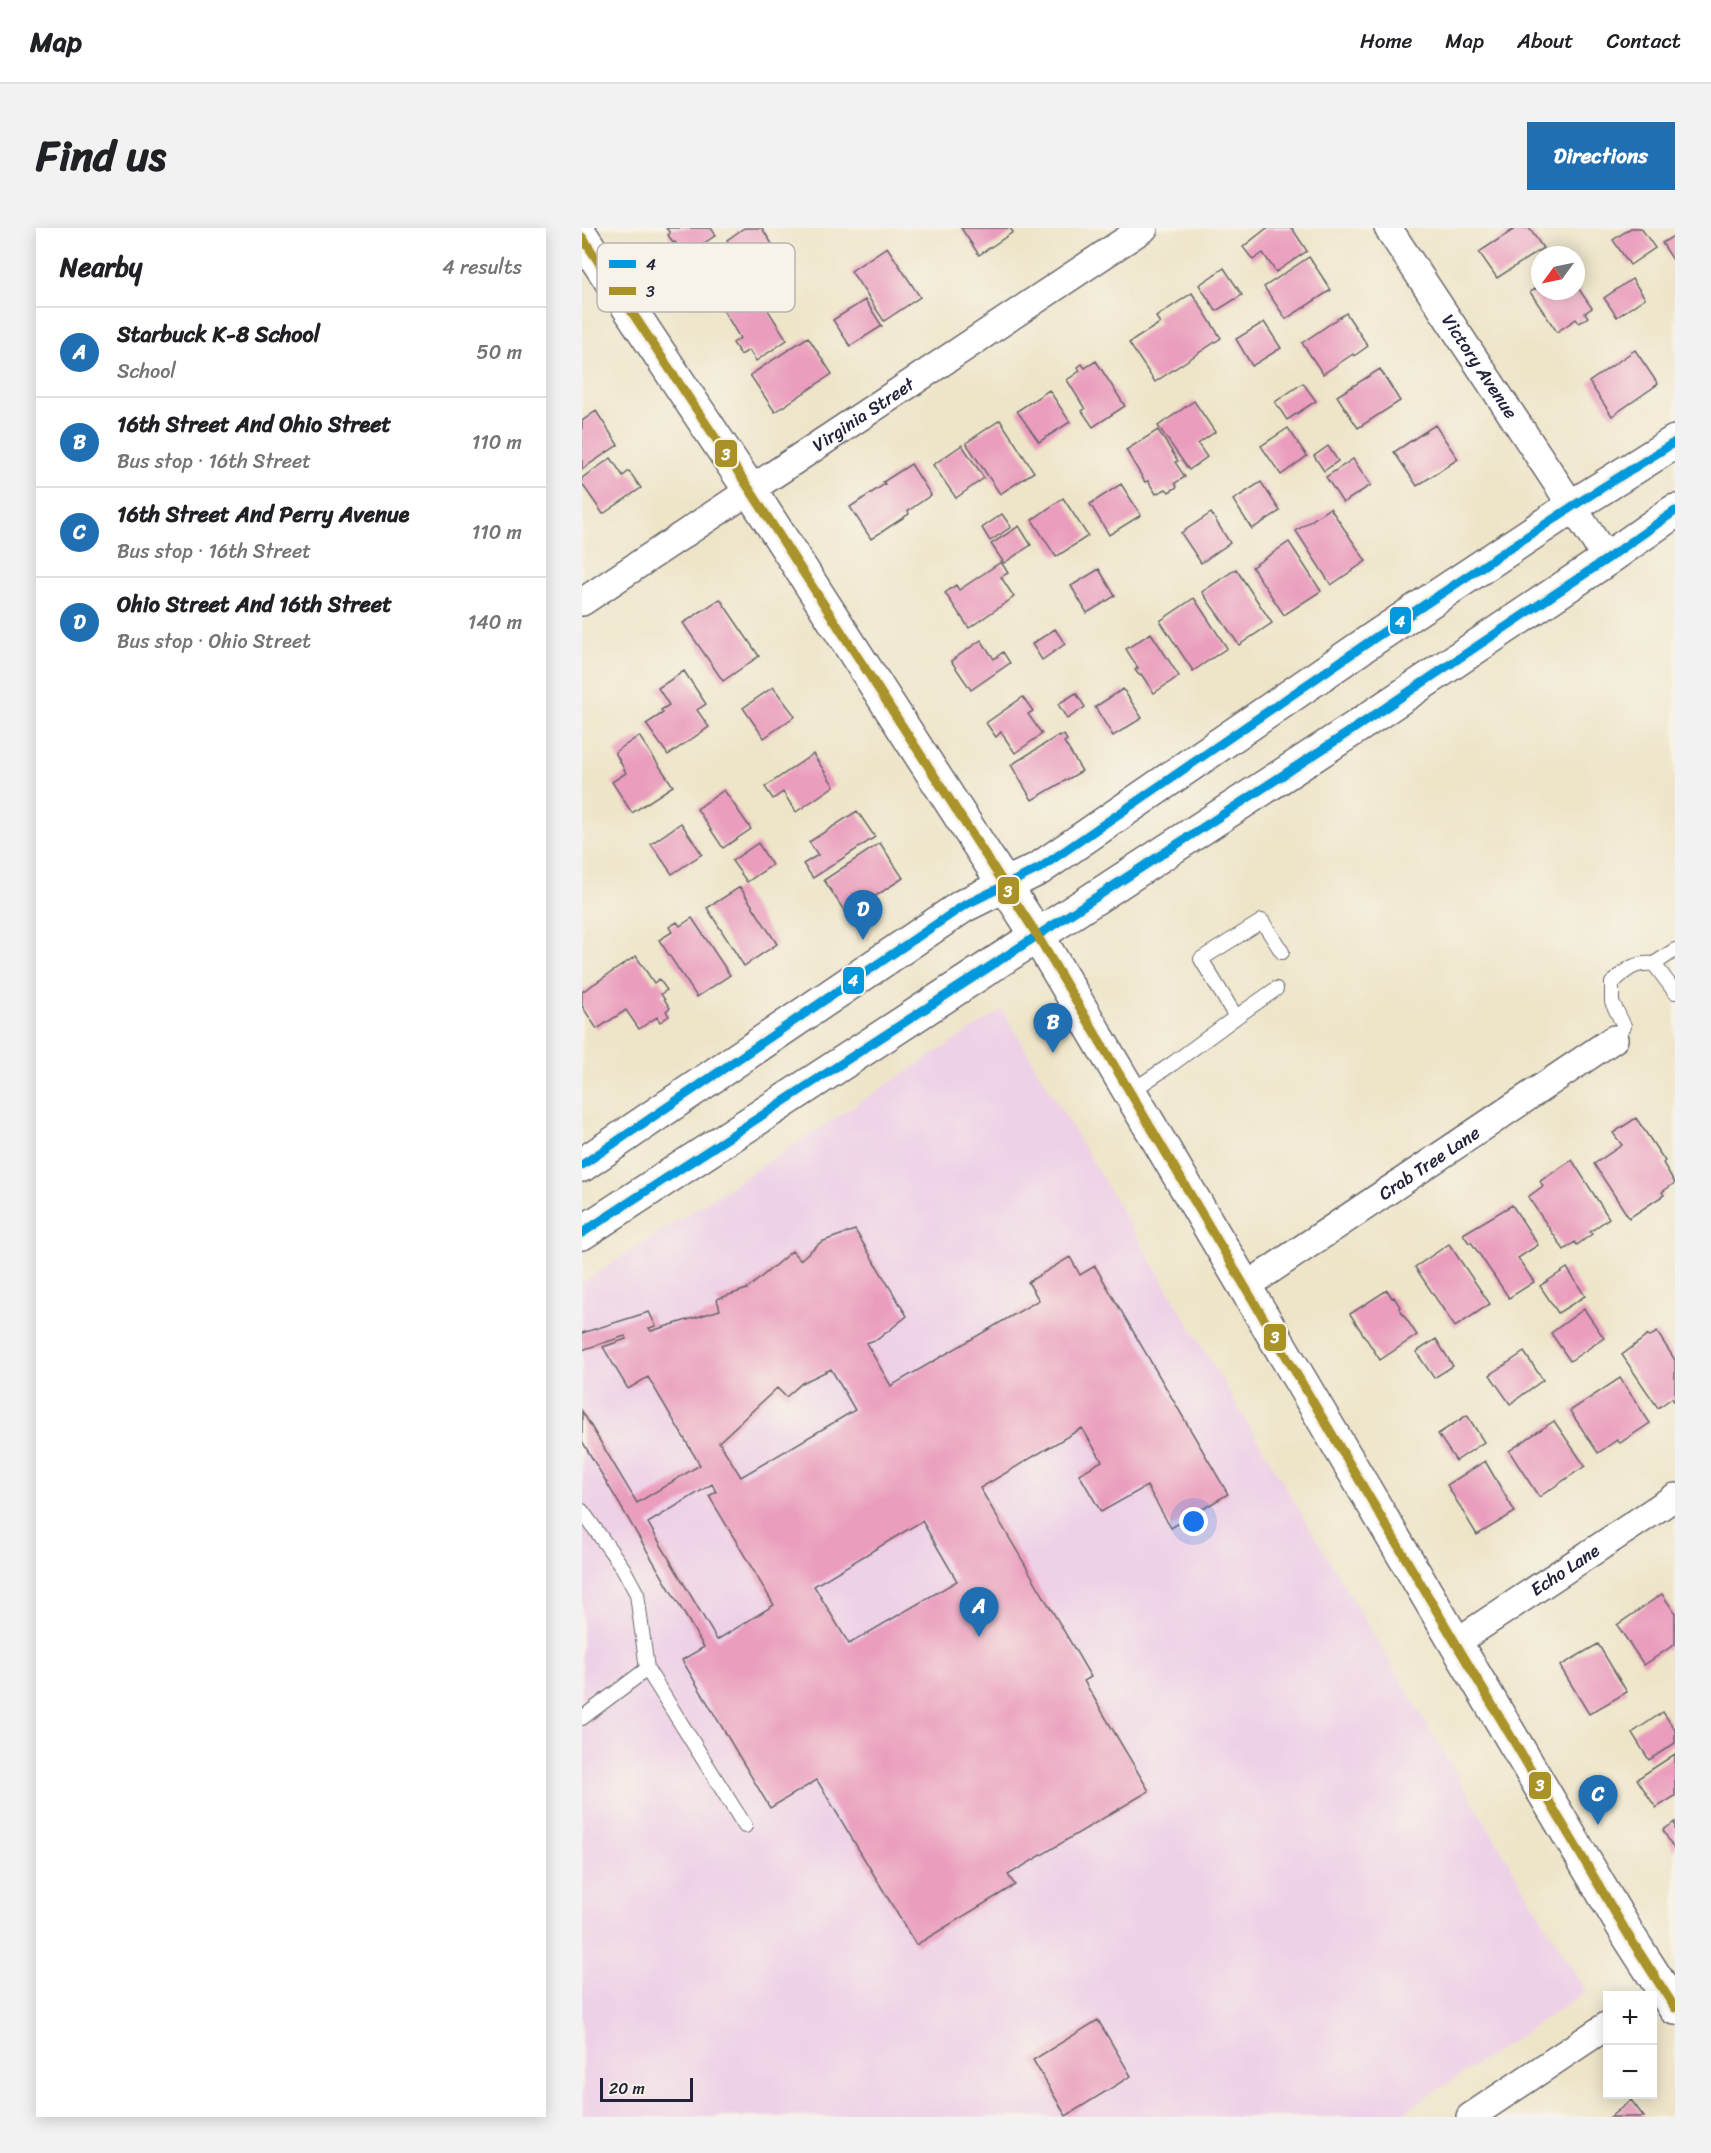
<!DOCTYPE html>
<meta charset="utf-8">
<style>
:root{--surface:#fff;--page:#f2f2f2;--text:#202124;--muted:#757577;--line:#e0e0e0;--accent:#1f6fb2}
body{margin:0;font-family:Sriracha,sans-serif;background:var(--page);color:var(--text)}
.controls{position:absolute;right:18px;bottom:18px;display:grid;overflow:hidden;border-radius:0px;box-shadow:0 3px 15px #0003}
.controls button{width:54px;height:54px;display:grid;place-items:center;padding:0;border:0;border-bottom:2px solid var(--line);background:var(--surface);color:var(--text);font:30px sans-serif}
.compass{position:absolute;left:949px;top:18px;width:54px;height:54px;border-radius:50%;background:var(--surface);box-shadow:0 3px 15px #0003;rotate:237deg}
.scale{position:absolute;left:18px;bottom:15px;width:93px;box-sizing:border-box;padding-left:6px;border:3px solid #22223b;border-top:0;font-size:16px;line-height:21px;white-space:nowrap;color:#22223b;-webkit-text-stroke:4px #f7f3e8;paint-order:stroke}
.you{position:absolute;left:612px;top:1294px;width:21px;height:21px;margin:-15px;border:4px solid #fff;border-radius:50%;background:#1a73e8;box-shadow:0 0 0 9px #1a73e833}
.badge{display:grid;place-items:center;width:39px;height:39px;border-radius:50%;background:var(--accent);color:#fff;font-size:20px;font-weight:700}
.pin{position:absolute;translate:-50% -50px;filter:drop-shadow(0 2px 3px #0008)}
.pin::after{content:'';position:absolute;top:32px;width:21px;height:18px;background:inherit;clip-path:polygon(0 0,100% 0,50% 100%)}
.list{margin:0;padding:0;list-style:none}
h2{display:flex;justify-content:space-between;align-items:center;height:78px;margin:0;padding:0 24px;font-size:26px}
h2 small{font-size:20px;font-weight:400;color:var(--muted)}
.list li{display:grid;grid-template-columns:39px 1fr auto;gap:18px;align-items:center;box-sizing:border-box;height:90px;padding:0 24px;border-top:2px solid var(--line)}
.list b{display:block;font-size:22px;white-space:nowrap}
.list p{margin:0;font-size:20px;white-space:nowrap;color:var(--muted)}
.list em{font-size:20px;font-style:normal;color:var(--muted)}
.map{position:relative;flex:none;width:1093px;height:1889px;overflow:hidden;border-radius:0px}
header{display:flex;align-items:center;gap:36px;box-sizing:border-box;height:84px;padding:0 30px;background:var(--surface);border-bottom:2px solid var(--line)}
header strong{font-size:28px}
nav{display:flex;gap:33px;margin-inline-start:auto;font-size:21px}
.intro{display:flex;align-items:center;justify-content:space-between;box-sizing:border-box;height:144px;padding:0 36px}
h1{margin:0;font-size:42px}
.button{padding:15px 27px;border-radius:0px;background:var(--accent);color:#fff;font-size:21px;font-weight:700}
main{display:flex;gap:36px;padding:0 36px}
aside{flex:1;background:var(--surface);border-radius:0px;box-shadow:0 3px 15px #0003}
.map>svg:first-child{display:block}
.built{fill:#eed0e7}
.building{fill:#ea9dbd;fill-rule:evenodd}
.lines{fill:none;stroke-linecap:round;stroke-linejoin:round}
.service-casing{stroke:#69666d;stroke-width:16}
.minor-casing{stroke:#69666d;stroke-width:30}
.tertiary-casing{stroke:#69666d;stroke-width:36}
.service{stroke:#fff;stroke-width:14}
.minor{stroke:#fff;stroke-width:27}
.tertiary{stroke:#fff;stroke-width:33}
.bus-1-casing{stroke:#f7f3e8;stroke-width:14}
.bus-2-casing{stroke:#f7f3e8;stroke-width:14}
.bus-1{stroke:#09d;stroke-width:9}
.bus-2{stroke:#a99329;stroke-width:9}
.labels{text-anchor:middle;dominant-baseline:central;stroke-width:4.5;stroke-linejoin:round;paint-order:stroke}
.street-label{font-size:18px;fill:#22223b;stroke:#f7f3e8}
.key{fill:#f7f3e8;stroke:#b7b4b4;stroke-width:1.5}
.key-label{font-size:16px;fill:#22223b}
.line-badge{stroke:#f7f3e8;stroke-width:2}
.badge-label{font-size:16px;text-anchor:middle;font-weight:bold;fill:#fff}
</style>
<header>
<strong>Map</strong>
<nav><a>Home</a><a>Map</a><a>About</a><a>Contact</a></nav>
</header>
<div class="intro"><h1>Find us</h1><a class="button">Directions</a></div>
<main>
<aside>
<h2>Nearby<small>4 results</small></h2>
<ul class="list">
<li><span class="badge">A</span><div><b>Starbuck K-8 School</b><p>School</p></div><em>50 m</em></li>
<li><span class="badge">B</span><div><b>16th Street And Ohio Street</b><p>Bus stop · 16th Street</p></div><em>110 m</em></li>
<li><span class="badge">C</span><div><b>16th Street And Perry Avenue</b><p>Bus stop · 16th Street</p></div><em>110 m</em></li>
<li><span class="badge">D</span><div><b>Ohio Street And 16th Street</b><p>Bus stop · Ohio Street</p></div><em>140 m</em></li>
</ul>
</aside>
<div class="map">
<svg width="1093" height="1889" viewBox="0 0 1093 1889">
<rect width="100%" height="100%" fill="#f7f3e8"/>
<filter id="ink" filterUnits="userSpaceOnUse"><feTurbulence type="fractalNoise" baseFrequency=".0167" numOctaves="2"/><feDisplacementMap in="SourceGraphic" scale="12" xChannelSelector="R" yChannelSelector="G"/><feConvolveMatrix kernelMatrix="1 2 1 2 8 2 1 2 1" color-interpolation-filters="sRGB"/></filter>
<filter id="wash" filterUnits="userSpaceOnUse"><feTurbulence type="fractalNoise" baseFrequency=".008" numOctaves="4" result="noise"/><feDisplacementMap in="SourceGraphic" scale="24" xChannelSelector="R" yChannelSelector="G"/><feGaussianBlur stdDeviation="1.35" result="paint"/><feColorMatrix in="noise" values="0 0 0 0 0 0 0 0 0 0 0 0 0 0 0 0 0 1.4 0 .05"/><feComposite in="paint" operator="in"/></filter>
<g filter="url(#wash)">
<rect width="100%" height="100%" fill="#eee5c9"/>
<path class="built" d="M 420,782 L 1004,1764 L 815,1889 L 0,1889 L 0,1055 Z"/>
<g id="blocks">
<path class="building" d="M 84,0 L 129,0 L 134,7 L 103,28 L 93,14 L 91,15 L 86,7 L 88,5 Z
M 162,0 L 180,0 L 192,19 L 162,39 L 145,12 Z
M 379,0 L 428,0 L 431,4 L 397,27 Z
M 685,0 L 710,0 L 725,23 L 694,44 L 681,25 L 671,32 L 661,19 Z
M 934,0 L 947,0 L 961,20 L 915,50 L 897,24 Z
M 1049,0 L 1059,0 L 1073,20 L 1048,37 L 1031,12 Z
M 1093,7 L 1093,35 L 1080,15 Z
M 305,19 L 338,69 L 302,93 L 269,43 Z
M 727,29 L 749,62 L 704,91 L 682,59 Z
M 642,40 L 660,67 L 634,83 L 617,57 Z
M 186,51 L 198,69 L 184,79 L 205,112 L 174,133 L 167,122 L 159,127 L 151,115 L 158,110 L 140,80 Z
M 1050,51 L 1063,70 L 1035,89 L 1022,70 Z
M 994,57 L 1010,80 L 1003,85 L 1006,89 L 997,95 L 994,91 L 975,104 L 948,64 L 958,58 L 958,63 L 994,63 Z
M 610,65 L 639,110 L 573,154 L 547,115 L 578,95 L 574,89 Z
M 283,72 L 300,98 L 268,118 L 251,92 Z
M 764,85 L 786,118 L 772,128 L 771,126 L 741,146 L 720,115 Z
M 682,94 L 699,120 L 670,138 L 654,111 Z
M 226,109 L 250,146 L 193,184 L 168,147 Z
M 1053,122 L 1076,156 L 1030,188 L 1007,154 Z
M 514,133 L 543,178 L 511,199 L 500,183 L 503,181 L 485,152 L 498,143 L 496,139 L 500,136 L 503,140 Z
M 798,141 L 818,173 L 776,200 L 755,168 Z
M 721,155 L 734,173 L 705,192 L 693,174 Z
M 467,162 L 488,194 L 457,214 L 435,183 Z
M 612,173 L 633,204 L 616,216 L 625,229 L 607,242 L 576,198 Z
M 14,183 L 36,217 L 0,241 L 0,193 Z
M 418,192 L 452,244 L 418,266 L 384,215 Z
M 853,197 L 876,231 L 835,258 L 812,224 Z
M 706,200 L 725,228 L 699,247 L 679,218 Z
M 576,202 L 596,233 L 593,234 L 603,249 L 593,255 L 595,259 L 587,264 L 584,261 L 574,266 L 566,253 L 563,254 L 544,222 Z
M 380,217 L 402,250 L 374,270 L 351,237 Z
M 746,218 L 756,233 L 742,243 L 732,228 Z
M 29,230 L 41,248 L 47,243 L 59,260 L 21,286 L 0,256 L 0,250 Z
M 771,231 L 789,257 L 761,275 L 744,249 Z
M 329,236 L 349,267 L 326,283 L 327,286 L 289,311 L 268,279 L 303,256 L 301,254 Z
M 679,254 L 698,283 L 670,301 L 651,272 Z
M 539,256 L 559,287 L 527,307 L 508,276 Z
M 481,270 L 506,308 L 474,329 L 450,292 Z
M 748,280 L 784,333 L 749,357 L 714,303 Z
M 629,285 L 648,315 L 619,335 L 599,305 Z
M 420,286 L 429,299 L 408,313 L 400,300 Z
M 437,298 L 449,317 L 422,335 L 409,316 Z
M 707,314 L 739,363 L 702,387 L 670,339 Z
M 419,334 L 426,345 L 419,349 L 432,369 L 387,400 L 363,365 L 374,357 L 377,362 Z
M 517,341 L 533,368 L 505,385 L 489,358 Z
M 654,341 L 690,395 L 657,417 L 620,364 Z
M 612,370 L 645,420 L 611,443 L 578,393 Z
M 138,371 L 177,428 L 141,453 L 101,395 Z
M 473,401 L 483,416 L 460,432 L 450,416 Z
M 569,405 L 597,448 L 572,465 L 559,446 L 557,447 L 553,442 L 556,440 L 544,421 Z
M 399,412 L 412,431 L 421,424 L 428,435 L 389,462 L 369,433 Z
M 102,443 L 124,476 L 115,482 L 127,499 L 86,527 L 64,496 L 81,485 L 79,482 L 87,477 L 76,460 Z
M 191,459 L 213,488 L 182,510 L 161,480 Z
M 541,461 L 560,490 L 531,508 L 513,479 Z
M 494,465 L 503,479 L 485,491 L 476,476 Z
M 441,469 L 451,483 L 446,486 L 460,506 L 433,525 L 419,504 L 414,509 L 404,495 Z
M 477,507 L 478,509 L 482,507 L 485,512 L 482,514 L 500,543 L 450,572 L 429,537 Z
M 57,508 L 91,558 L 50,585 L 30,554 L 44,545 L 33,524 Z
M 231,526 L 252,558 L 214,584 L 201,564 L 191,571 L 183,559 Z
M 142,562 L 169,601 L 141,620 L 115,581 Z
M 275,583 L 293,609 L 231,650 L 221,636 L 236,627 L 227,614 Z
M 99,595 L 120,626 L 90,646 L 69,616 Z
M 176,615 L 190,637 L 165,654 L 150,633 Z
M 298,615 L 321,650 L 265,687 L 242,652 Z
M 158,659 L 195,716 L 162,738 L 125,680 Z
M 110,690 L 148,747 L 115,769 L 77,712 L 90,704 L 87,699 L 95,694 L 98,698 Z
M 54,728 L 72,755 L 77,751 L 85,762 L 79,766 L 88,780 L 84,783 L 87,788 L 78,794 L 75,789 L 57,801 L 44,782 L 15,801 L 0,778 L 0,764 Z
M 1054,890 L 1083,933 L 1081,935 L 1093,955 L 1080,964 L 1082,967 L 1047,990 L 1012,936 L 1040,917 L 1031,905 Z
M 990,932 L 1027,990 L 1008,1004 L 1010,1006 L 995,1017 L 993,1014 L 982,1022 L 946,969 L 961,958 L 958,953 Z
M 930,977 L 956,1017 L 936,1030 L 952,1054 L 927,1070 L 889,1014 L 887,1015 L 881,1006 Z
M 273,1002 L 325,1088 L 296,1111 L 284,1115 L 309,1158 L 457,1072 L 446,1054 L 488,1029 L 498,1047 L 513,1038 L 646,1266 L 589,1300 L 565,1258 L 519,1284 L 497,1246 L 520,1233 L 500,1200 L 398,1260 L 509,1449 L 502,1453 L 567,1563 L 426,1647 L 433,1657 L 334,1717 L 235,1552 L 188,1580 L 100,1432 L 122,1419 L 0,1213 L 0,1183 L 55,1275 L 118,1237 L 66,1149 L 46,1161 L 21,1119 L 44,1111 L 43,1108 L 0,1122 L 0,1105 L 67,1084 L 74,1098 L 67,1100 L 69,1103 L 138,1082 L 135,1071 L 165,1061 L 210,1023 L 218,1032 L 239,1014 ZM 249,1141 L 273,1182 L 159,1249 L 137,1214 L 195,1160 L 204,1169 L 220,1155 ZM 130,1256 L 134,1264 L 127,1268 L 192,1377 L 135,1412 L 66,1295 ZM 340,1293 L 375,1353 L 267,1416 L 232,1358 Z
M 867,1016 L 908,1076 L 873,1099 L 833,1039 Z
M 985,1040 L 1003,1068 L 976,1085 L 958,1058 Z
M 805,1062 L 810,1070 L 812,1069 L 818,1079 L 817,1080 L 835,1107 L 798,1132 L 768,1086 Z
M 1002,1081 L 1022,1110 L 988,1133 L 969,1105 Z
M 1075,1104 L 1093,1132 L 1093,1175 L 1090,1170 L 1076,1180 L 1040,1127 L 1066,1107 L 1067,1109 Z
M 854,1111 L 871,1138 L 852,1150 L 834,1124 Z
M 942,1124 L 961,1152 L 928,1176 L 908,1147 Z
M 1038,1150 L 1068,1195 L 1038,1215 L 1035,1212 L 1016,1225 L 988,1183 Z
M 885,1187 L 902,1214 L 874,1233 L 856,1206 Z
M 972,1193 L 1003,1238 L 957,1269 L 927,1223 Z
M 903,1233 L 933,1284 L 895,1307 L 865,1257 Z
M 1080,1366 L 1093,1385 L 1093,1416 L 1062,1437 L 1035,1397 Z
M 1016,1416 L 1045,1464 L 1007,1486 L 978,1438 Z
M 1081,1484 L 1093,1502 L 1093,1515 L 1067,1532 L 1050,1505 Z
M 1093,1526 L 1093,1568 L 1074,1580 L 1055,1551 Z
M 1093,1594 L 1093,1623 L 1081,1602 Z
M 516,1792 L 549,1848 L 484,1888 L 451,1832 Z
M 1049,1872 L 1062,1889 L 1028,1889 Z"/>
</g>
</g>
<g filter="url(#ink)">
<use href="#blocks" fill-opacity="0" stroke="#69666d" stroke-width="1.5"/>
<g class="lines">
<g class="service-casing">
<path id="service" d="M 1072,736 L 1093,722
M 654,789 L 694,761
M 1032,811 L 1042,798 L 1030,774 L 1030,755 C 1045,742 1051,734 1072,736 L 1093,764
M 548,864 L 590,836 L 654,789 L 619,731 L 680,693 L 700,724
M 0,1283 L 41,1340 L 55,1366 L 65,1441 L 163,1598
M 0,1490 L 65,1441"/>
</g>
<g class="minor-casing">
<g id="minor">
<path id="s1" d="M 806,0 L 1025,331"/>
<path id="s2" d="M 0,374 L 562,0"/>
<path id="s3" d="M 663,1059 L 1032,811"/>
<path id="s4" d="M 873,1415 L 1093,1269"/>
<path d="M 888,1889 L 1026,1797"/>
</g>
</g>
<g class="tertiary-casing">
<path id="tertiary" d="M 0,9 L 168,262 L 455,707 L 1048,1710 L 1093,1780
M 0,937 L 381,678 L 458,640 L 797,407 L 991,278 L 1093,214
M 0,1005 L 770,502 L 1025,331 L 1093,283"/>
</g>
<use href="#service" class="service"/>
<use href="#minor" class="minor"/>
<use href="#tertiary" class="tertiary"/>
<g class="bus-1-casing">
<path id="bus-1" d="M 0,937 L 381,678 L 458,640 L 797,407 L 991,278 L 1093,214
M 0,1005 L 770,502 L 1025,331 L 1093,283"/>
</g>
<g class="bus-2-casing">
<path id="bus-2" d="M 0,9 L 168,262 L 455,707 L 1048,1710 L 1093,1780"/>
</g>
<use href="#bus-1" class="bus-1"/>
<use href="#bus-2" class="bus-2"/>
</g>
</g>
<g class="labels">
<g class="street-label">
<text stroke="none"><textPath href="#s1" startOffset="166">Victory Avenue</textPath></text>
<text stroke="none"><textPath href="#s2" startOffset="338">Virginia Street</textPath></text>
<text stroke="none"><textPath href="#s3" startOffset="222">Crab Tree Lane</textPath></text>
<text stroke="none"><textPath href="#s4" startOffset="132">Echo Lane</textPath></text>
</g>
</g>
<rect x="15" y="15" width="198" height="69" rx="9" class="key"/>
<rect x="27" y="32" width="27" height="8" fill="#09d"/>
<rect x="27" y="59" width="27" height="8" fill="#a99329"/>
<g class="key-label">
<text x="64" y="42">4</text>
<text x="64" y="69">3</text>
</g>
<g class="line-badge">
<rect x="132" y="211" width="24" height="29" rx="6" fill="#a99329"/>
<rect x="807" y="378" width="23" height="29" rx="6" fill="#09d"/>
<rect x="415" y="648" width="23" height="29" rx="6" fill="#a99329"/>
<rect x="260" y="738" width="23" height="29" rx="6" fill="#09d"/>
<rect x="681" y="1095" width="24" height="29" rx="6" fill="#a99329"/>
<rect x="946" y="1543" width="24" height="29" rx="6" fill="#a99329"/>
</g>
<g class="badge-label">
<text x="144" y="232">3</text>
<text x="818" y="399">4</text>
<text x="426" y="669">3</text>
<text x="271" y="758">4</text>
<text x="693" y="1115">3</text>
<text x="958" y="1563">3</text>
</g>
</svg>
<div class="controls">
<button>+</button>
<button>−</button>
</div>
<svg class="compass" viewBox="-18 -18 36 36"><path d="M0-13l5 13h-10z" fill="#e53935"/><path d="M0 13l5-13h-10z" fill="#757577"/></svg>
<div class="scale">20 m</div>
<div class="you"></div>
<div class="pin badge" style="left:397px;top:1409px">A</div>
<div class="pin badge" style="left:471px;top:825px">B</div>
<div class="pin badge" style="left:1016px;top:1597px">C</div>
<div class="pin badge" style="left:281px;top:712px">D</div>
</div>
</main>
